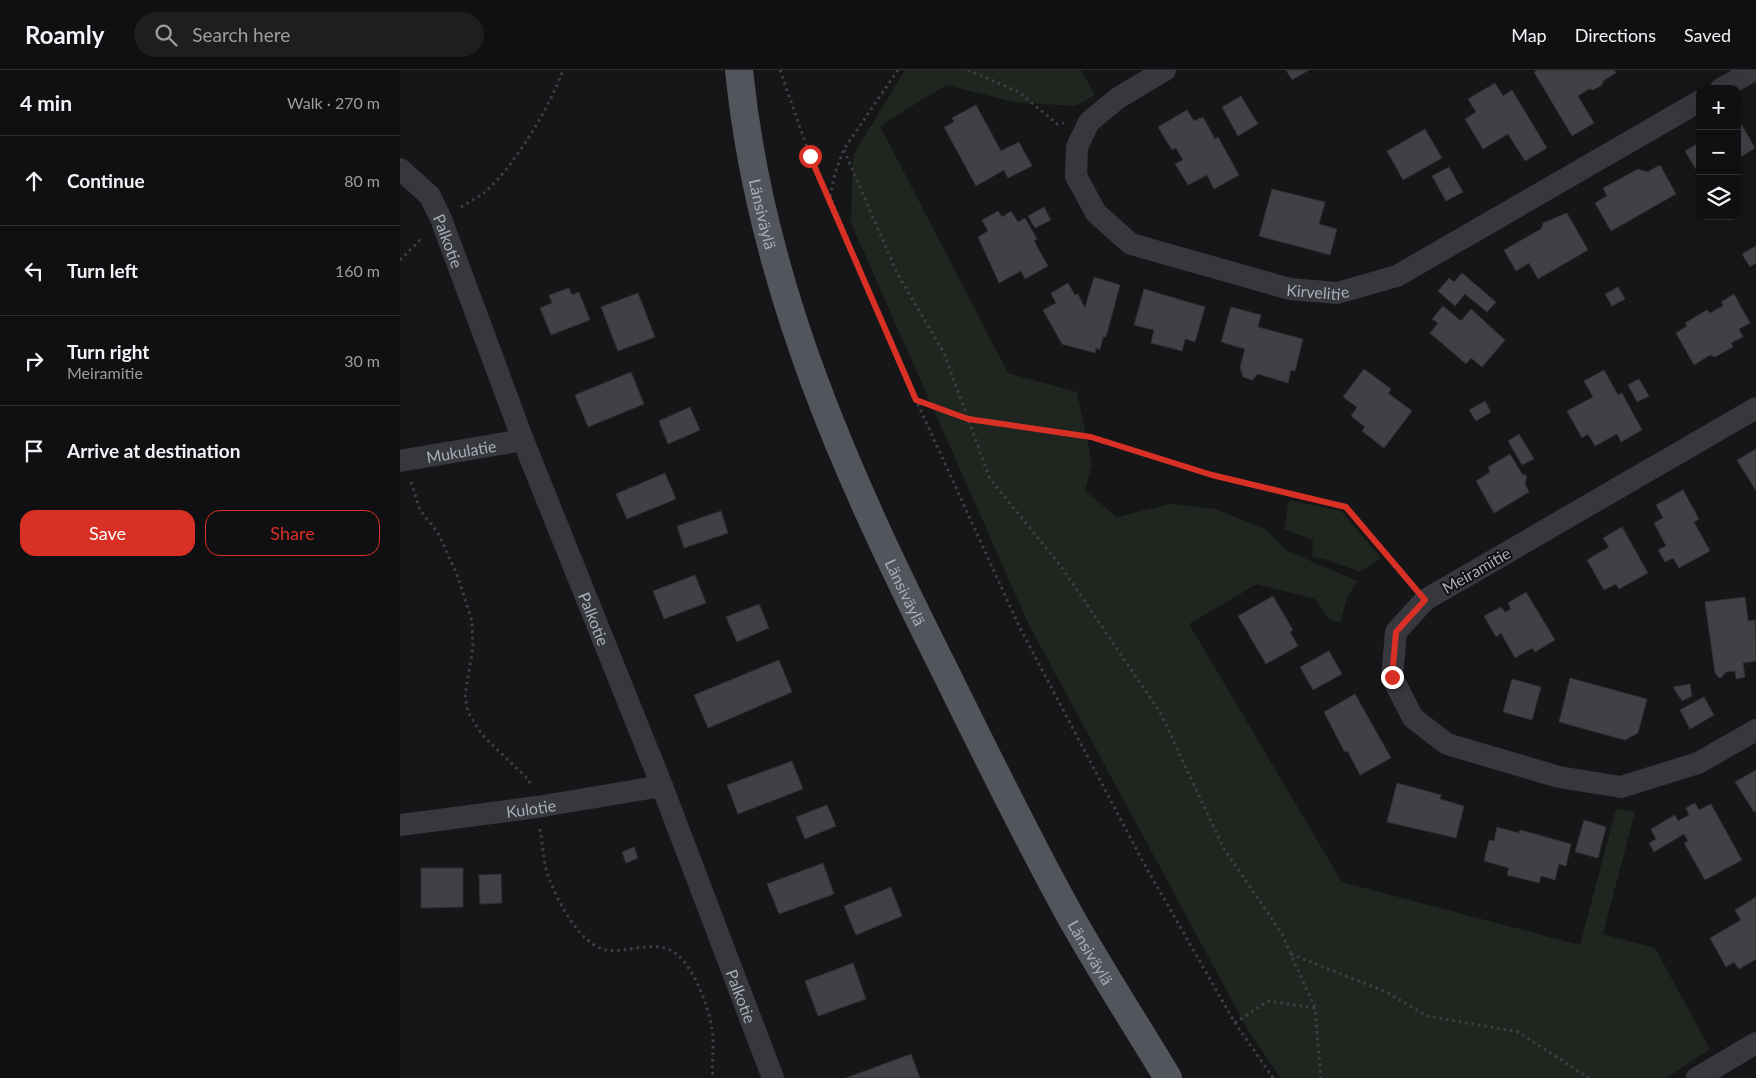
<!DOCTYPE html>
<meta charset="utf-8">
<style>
:root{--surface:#101012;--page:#1e1e20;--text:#f1f3f6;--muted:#9c9d9f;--line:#303032;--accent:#d93025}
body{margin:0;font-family:Lato,sans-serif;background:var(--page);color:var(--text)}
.controls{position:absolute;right:15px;top:15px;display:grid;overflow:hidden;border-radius:10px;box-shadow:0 5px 20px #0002}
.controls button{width:45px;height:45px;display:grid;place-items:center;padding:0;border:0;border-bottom:1px solid var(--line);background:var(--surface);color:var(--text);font:25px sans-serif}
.stop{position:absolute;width:15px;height:15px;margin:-11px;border:4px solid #d93025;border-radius:50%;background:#fff}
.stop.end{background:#d93025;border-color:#fff;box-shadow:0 1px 5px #0008}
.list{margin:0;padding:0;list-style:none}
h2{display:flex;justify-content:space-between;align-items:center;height:65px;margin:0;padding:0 20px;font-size:21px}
h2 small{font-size:16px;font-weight:400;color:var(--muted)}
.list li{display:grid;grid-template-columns:32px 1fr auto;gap:15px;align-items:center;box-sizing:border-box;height:90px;padding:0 20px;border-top:1px solid var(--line)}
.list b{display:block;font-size:19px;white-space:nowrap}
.list p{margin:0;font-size:16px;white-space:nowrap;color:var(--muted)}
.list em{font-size:16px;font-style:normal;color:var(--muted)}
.actions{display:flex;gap:10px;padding:15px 20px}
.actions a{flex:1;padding:11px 0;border:1px solid var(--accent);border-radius:15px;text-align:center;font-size:18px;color:var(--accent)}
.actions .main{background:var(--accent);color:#fff}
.icon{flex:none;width:28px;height:28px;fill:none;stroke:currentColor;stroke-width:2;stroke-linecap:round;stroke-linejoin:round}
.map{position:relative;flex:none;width:1356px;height:1008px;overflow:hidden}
header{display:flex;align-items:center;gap:30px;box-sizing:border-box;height:70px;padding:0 25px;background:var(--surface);border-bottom:1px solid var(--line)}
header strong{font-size:24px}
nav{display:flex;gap:28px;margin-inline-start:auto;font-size:18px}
.search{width:350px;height:45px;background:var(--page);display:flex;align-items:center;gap:12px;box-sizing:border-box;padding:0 18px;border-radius:28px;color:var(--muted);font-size:19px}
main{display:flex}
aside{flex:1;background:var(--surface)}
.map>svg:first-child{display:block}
.green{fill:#1e261f}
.building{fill:#404145;stroke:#303034}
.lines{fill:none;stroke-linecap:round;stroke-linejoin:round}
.path{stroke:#3d3f44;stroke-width:3;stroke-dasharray:2.5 4;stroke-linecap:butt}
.minor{stroke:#37383d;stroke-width:22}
.major{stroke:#53555c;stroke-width:28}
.route{stroke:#d93025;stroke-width:6}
.labels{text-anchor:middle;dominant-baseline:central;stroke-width:4;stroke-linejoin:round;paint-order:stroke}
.street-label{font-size:16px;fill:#a8adb8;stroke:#111113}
</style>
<header>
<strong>Roamly</strong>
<div class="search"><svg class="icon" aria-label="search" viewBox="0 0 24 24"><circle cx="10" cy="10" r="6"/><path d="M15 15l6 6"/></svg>Search here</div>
<nav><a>Map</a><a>Directions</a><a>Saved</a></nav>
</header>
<main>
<aside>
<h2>4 min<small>Walk · 270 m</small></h2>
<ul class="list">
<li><svg class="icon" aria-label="ahead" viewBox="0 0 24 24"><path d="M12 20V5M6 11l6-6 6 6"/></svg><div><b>Continue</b></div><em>80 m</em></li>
<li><svg class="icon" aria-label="left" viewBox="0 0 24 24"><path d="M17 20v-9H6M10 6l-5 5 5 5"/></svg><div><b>Turn left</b></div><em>160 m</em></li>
<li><svg class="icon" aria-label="right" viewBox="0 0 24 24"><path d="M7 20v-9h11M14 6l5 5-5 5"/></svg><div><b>Turn right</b><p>Meiramitie</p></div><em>30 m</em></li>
<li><svg class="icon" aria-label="arrive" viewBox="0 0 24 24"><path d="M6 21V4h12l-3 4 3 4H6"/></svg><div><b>Arrive at destination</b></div></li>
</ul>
<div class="actions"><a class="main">Save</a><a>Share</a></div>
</aside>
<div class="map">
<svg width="1356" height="1008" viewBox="0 0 1356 1008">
<rect width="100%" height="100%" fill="#161618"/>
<path class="green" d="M 505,0 L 681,0 L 695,25 L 676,36 L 614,32 L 546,15 L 480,56 L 608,303 L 677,322 L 692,394 L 685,421 L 717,447 L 770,434 L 815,439 L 866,459 L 887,481 L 958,511 L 948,525 L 940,553 L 928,548 L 915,529 L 857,514 L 789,554 L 942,812 L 1180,875 L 1216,739 L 1235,742 L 1203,864 L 1255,878 L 1310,979 L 1266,1008 L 881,1008 L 849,962 L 628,553 L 451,153 L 453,85 Z
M 889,430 L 941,441 L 981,488 L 960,502 L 927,490 L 912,487 L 913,470 L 884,459 Z"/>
<path class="building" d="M 886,0 L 909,0 L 892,10 Z
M 1138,0 L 1214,0 L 1216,3 L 1203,11 L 1202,15 L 1193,20 L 1189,19 L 1178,26 L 1194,53 L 1172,66 L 1134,2 Z
M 1095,13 L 1103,26 L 1112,20 L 1147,78 L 1125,91 L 1108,64 L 1083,79 L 1065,49 L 1076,42 L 1068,29 Z
M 841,26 L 858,54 L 838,66 L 822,37 Z
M 576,35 L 601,81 L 619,72 L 632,96 L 608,108 L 604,100 L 576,116 L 544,57 L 554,52 L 552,48 Z
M 787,40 L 794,51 L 803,47 L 815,69 L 818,67 L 839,105 L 814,119 L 807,105 L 788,115 L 775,94 L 783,90 L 776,78 L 772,80 L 758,57 Z
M 1339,50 L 1355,78 L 1337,89 L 1337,51 Z
M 1025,59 L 1042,88 L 1003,110 L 987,81 Z
M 1300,72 L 1300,106 L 1285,81 Z
M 1260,95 L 1276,124 L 1211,161 L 1195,133 L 1207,126 L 1203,118 L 1238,99 L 1247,102 Z
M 1049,97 L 1063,122 L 1046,131 L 1032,106 Z
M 872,119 L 925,132 L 919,154 L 937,159 L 930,185 L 859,166 Z
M 644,137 L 651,150 L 635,158 L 628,146 Z
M 598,141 L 602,147 L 611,141 L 618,152 L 625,148 L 637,169 L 634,171 L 648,196 L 625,209 L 621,201 L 599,213 L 578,167 L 588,161 L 582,150 Z
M 1167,143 L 1188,180 L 1138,209 L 1129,193 L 1116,201 L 1104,180 L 1141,159 L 1143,153 Z
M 1356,176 L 1356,193 L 1350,197 L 1342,184 Z
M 1062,203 L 1096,232 L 1087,242 L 1065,224 L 1055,236 L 1038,221 L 1049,208 L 1054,212 Z
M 694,207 L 720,215 L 706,267 L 703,267 L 700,280 L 696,278 L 695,283 L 662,274 L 643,240 L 656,233 L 651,223 L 668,213 L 675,225 L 678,224 L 685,238 Z
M 1218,217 L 1225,229 L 1212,236 L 1205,224 Z
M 169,218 L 172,225 L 179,222 L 190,250 L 151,265 L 140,238 L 152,233 L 149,225 Z
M 744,219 L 805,237 L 795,272 L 785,269 L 782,281 L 751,273 L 754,260 L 734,255 Z
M 238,223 L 255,267 L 218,281 L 201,237 Z
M 1334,224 L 1350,253 L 1339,259 L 1343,267 L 1331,273 L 1333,277 L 1315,287 L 1310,285 L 1294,295 L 1276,263 L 1287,256 L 1285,253 L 1307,240 L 1310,243 L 1323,236 L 1321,232 Z
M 1043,236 L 1061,251 L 1071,239 L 1105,270 L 1082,297 L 1071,288 L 1066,294 L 1030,263 L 1038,253 L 1032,249 Z
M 831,237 L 861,245 L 858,257 L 903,269 L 895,301 L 891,300 L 888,313 L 858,304 L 852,310 L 843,307 L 840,297 L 845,279 L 821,272 Z
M 964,299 L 991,319 L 988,323 L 1012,341 L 984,378 L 962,361 L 965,357 L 951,346 L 957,337 L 943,327 Z
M 1204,300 L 1218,325 L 1222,323 L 1242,360 L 1221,372 L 1217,364 L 1195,376 L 1188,364 L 1182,368 L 1167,341 L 1193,327 L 1184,311 Z
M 231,302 L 244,334 L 188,357 L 175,325 Z
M 1239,309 L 1249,326 L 1237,332 L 1228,315 Z
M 1085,331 L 1091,342 L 1076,351 L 1069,340 Z
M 290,337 L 300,360 L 268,374 L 259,351 Z
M 1119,364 L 1134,389 L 1122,395 L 1108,371 Z
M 1356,379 L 1356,421 L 1337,390 Z
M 1110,384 L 1122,404 L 1127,406 L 1125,414 L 1129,422 L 1094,443 L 1076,411 L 1090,402 L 1088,397 Z
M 265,403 L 276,429 L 227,449 L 216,424 Z
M 1283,420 L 1299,449 L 1294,452 L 1310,481 L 1279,498 L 1273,488 L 1265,492 L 1258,480 L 1266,476 L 1254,453 L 1263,448 L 1256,435 Z
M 321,441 L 328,463 L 284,478 L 277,456 Z
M 1222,457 L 1248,503 L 1219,519 L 1216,514 L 1204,520 L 1187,490 L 1209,477 L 1203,468 Z
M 295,505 L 306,533 L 264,549 L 253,521 Z
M 1126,522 L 1155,570 L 1135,582 L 1132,578 L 1115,588 L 1101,563 L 1096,567 L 1084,546 L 1101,537 L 1105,542 L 1111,539 L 1108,533 Z
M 873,526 L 893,560 L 890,562 L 898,576 L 866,594 L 838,546 Z
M 1345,527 L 1348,551 L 1355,550 L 1356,591 L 1343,593 L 1345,607 L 1336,609 L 1335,601 L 1326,602 L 1321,608 L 1318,607 L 1315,603 L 1305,532 Z
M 359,534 L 369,558 L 337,572 L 326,547 Z
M 929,581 L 942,604 L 913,620 L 900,597 Z
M 379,590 L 392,622 L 308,658 L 294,625 Z
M 1170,608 L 1247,629 L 1238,663 L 1225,670 L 1159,652 Z
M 1112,609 L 1141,617 L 1132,650 L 1103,642 Z
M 1290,614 L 1292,626 L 1282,631 L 1273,617 Z
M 955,624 L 991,688 L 960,705 L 948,682 L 944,681 L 924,642 Z
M 1304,627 L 1314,645 L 1290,659 L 1280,640 Z
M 392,691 L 403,719 L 338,744 L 327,715 Z
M 1356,700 L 1356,741 L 1354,742 L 1335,712 Z
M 997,713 L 1041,725 L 1040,729 L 1064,736 L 1056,768 L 987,752 Z
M 1295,733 L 1299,740 L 1311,734 L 1342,790 L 1305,810 L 1284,773 L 1288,771 L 1284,764 L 1254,782 L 1249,773 L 1256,769 L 1251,759 L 1275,745 L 1278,751 L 1289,745 L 1286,738 Z
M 427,735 L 436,756 L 405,769 L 396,747 Z
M 1184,750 L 1206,757 L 1198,788 L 1175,782 Z
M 1097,757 L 1119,763 L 1120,760 L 1171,774 L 1166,796 L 1159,794 L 1155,810 L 1141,806 L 1139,813 L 1107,805 L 1109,798 L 1084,791 L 1089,770 L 1094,771 Z
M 234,777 L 238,788 L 226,793 L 222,782 Z
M 423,793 L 434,824 L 379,844 L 367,814 Z
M 21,798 L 63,798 L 63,837 L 21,838 Z
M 101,804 L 102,833 L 80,834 L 79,805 Z
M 491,817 L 502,846 L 456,865 L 444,836 Z
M 1356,827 L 1356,889 L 1339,899 L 1334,892 L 1326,897 L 1310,868 L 1341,850 L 1335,840 Z
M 453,893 L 466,929 L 418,946 L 405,911 Z
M 511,984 L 520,1008 L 446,1008 Z"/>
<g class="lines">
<path class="path" d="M 380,0 L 410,86 L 430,127
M 498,0 L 444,79 L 435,103 L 430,127 L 516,330 L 619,556 L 742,790 L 835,953 L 873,1008
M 568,0 L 619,22 L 657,54 L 664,53
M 444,80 L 497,203 L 544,283 L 590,409 L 660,495 L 760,642 L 823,777 L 882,864 L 915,938
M 61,137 C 68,132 77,128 84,123 C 114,97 150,37 163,0
M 0,190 L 23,167
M 517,330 L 568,349 L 691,367 L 812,405 L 946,437 L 1011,514
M 11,412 L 20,440 L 38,463 L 58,507 L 72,551 L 73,577 L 65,626 L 68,642 L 82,665 L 129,710 L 130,714
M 140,759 C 143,775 143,793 149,808 C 157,830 180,875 206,880 C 227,883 249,871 270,880 C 292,890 309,937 312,959 C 315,974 311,992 313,1008
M 891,884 L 986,922 L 1027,946 L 1118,962 L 1189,1008
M 835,953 L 868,931 L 915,938 L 921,1008"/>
<g class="minor">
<path id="s1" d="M 765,0 L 718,28 L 689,52 L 677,77 L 676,106 L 696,143 L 731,174 L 890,219 L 937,223 L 997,206 L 1300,31"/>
<path d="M 1321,19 L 1354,0"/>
<path id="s2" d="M 0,99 L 30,126 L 41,149 L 123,370 L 262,716 L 373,1008"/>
<path d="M 1356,338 L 1025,530 L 996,562 L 992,607 L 1013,648 L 1047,674 L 1159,707 L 1221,717 L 1298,693 L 1356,660"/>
<path id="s3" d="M 0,391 L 123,370"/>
<path id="s4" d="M 0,755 L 137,737 L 262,716"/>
<path d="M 1297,1008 L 1356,973"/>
</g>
<path class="major" id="s5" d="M 339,0 C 361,219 449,410 547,605 C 586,684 625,764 668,842 C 699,898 735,953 768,1008"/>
</g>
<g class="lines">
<path class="route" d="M 410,86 L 516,330 L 568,349 L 691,367 L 812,405 L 946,437 L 1025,530 L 996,562 L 992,607"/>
</g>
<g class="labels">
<g class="street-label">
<text stroke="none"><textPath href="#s5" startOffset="146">Länsiväylä</textPath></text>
<text stroke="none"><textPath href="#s2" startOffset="89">Palkotie</textPath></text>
<text stroke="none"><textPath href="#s1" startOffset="431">Kirvelitie</textPath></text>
<text stroke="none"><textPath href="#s3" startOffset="62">Mukulatie</textPath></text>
<text transform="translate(1076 500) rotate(-30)">Meiramitie</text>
<text stroke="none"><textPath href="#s5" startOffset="551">Länsiväylä</textPath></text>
<text stroke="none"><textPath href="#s2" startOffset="494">Palkotie</textPath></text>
<text stroke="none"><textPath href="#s4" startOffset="132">Kulotie</textPath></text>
<text stroke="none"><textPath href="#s5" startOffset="956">Länsiväylä</textPath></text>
<text stroke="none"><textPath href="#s2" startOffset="899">Palkotie</textPath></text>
</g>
</g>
</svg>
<div class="controls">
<button>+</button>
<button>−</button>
<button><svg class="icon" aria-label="layers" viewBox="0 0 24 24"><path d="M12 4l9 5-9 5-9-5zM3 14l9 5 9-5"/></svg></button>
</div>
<div class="stop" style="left:410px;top:86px"></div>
<div class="stop end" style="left:992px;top:607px"></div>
</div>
</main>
